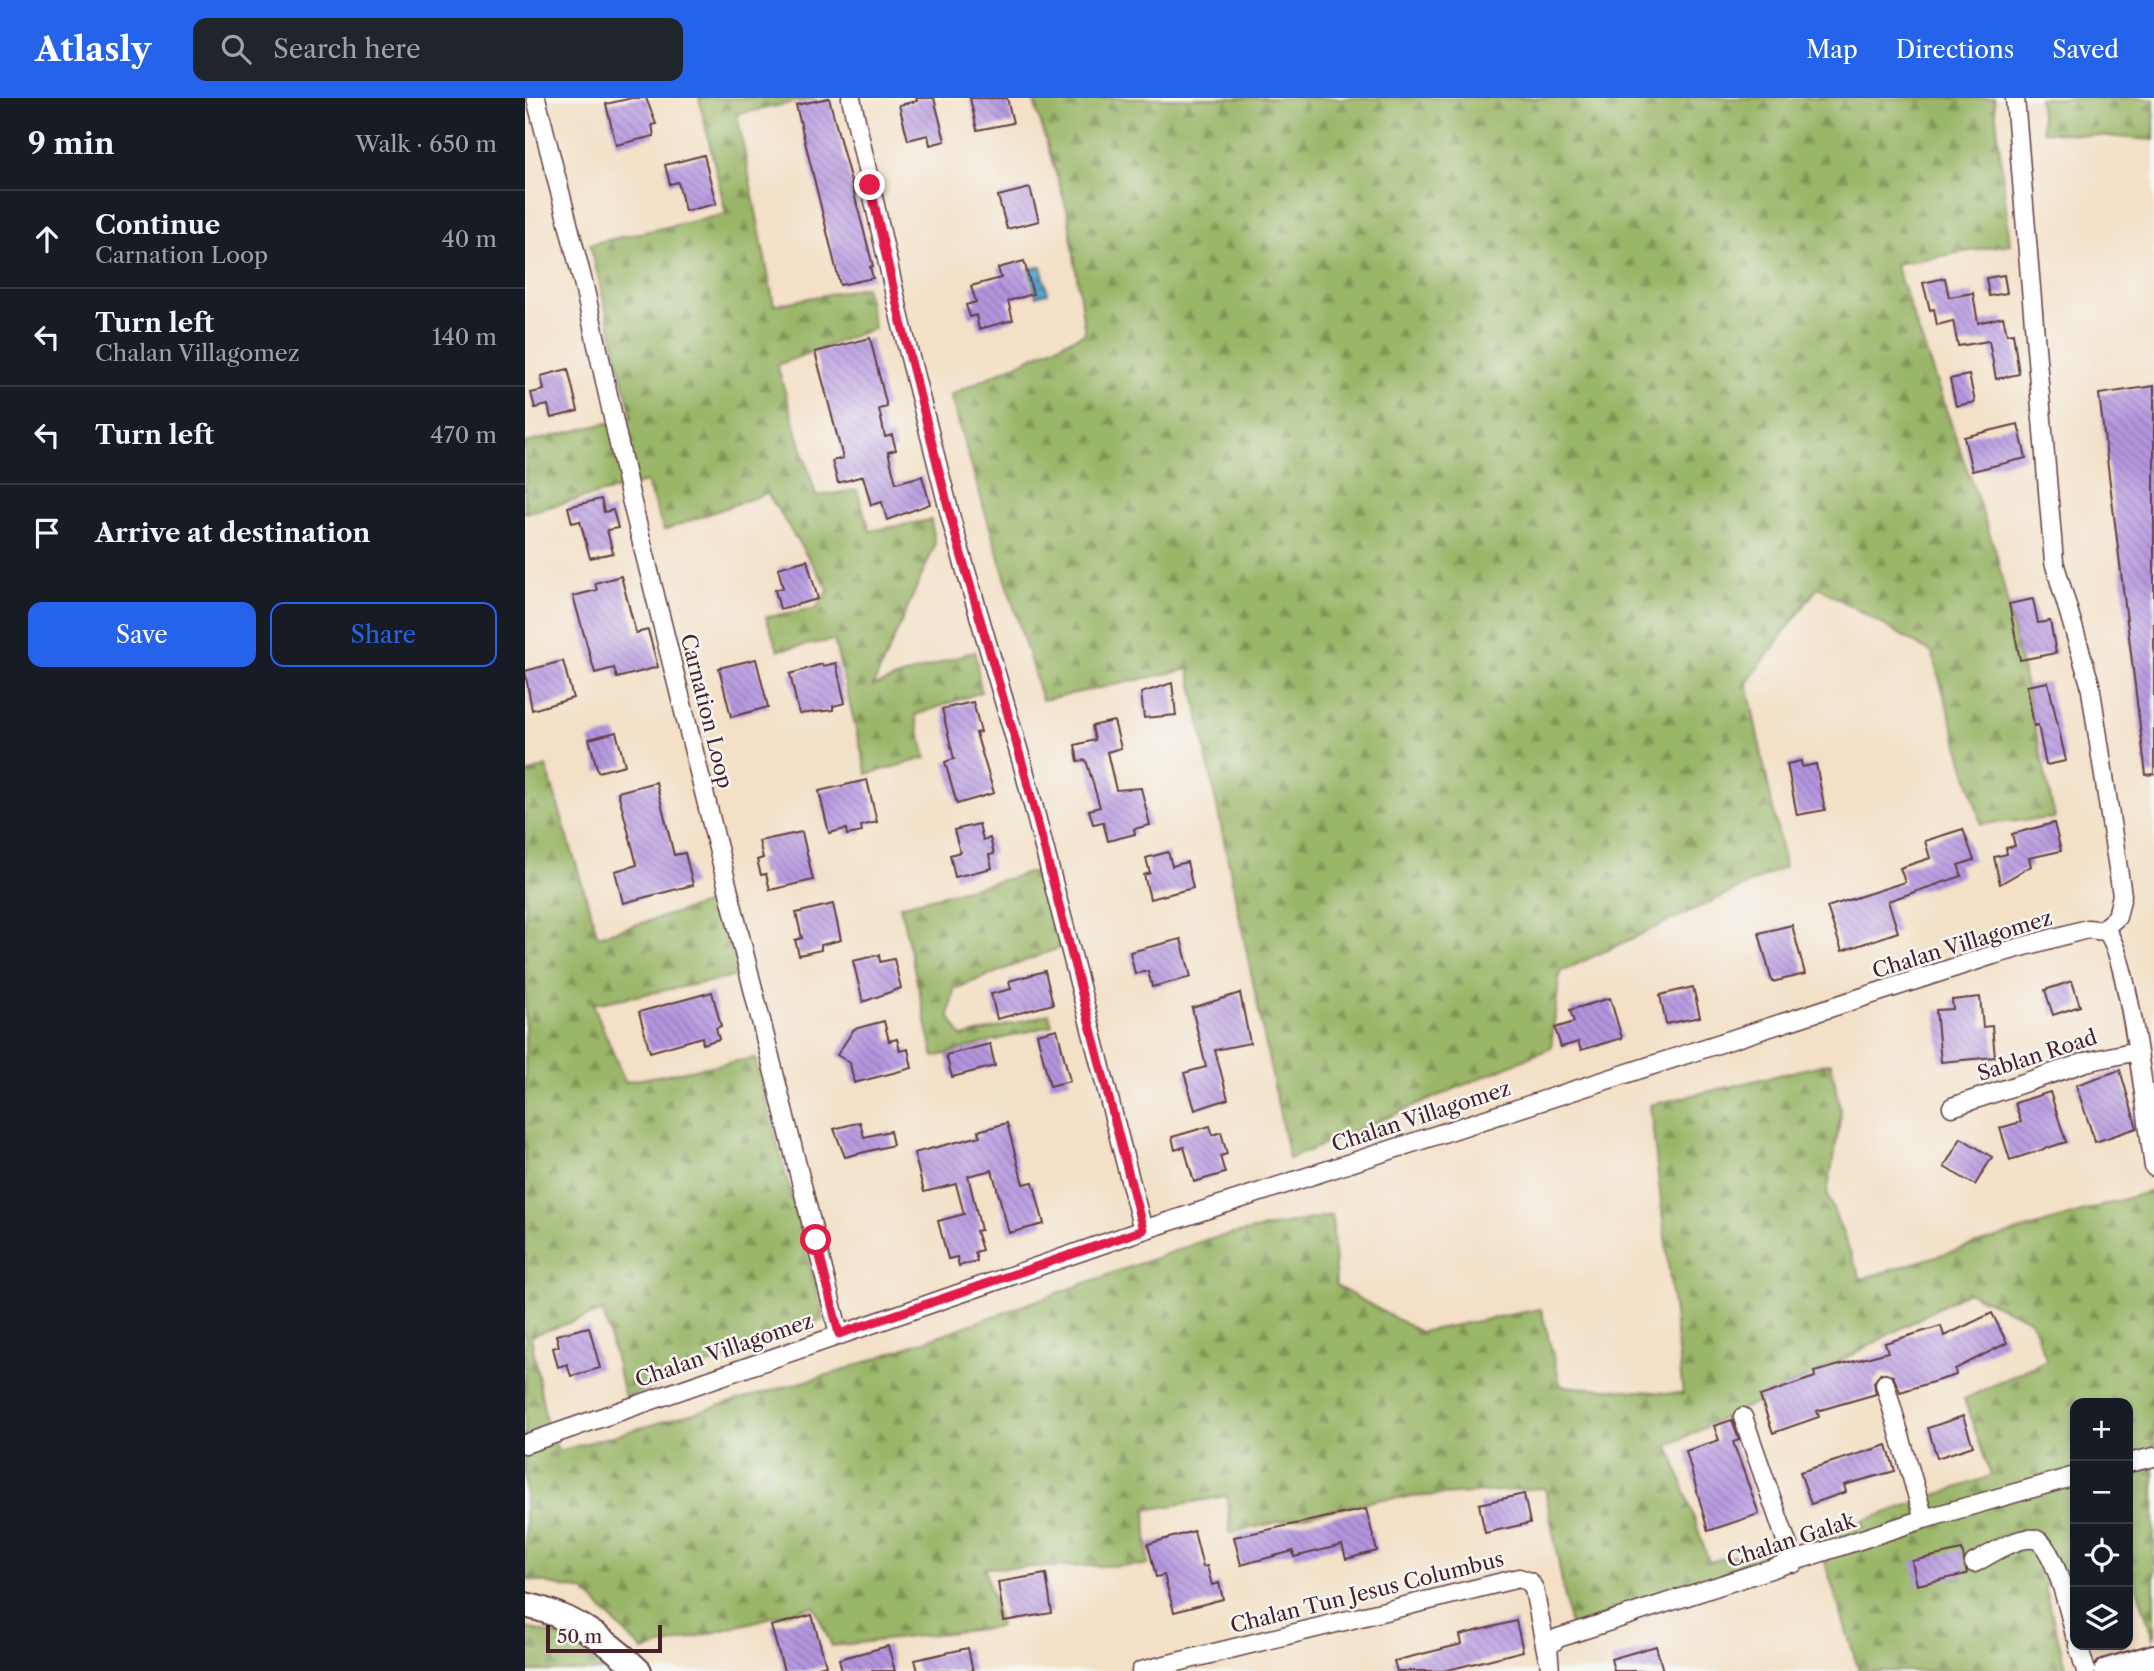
<!DOCTYPE html>
<meta charset="utf-8">
<style>
:root{--surface:#171b24;--page:#20242c;--text:#f1f3f6;--muted:#9ea1a6;--line:#363941;--accent:#2563eb}
body{margin:0;font-family:"Libre Caslon Text",serif;background:var(--page);color:var(--text)}
.controls{position:absolute;right:21px;bottom:21px;display:grid;overflow:hidden;border-radius:14px;box-shadow:0 4px 10px #0003}
.controls button{width:63px;height:63px;display:grid;place-items:center;padding:0;border:0;border-bottom:2px solid var(--line);background:var(--surface);color:var(--text);font:35px sans-serif}
.scale{position:absolute;left:21px;bottom:18px;width:116px;box-sizing:border-box;padding-left:7px;border:4px solid #4a1f2b;border-top:0;font-size:19px;line-height:24px;white-space:nowrap;color:#4a1f2b;-webkit-text-stroke:5px #f6f6f2;paint-order:stroke}
.stop{position:absolute;width:21px;height:21px;margin:-16px;border:5px solid #e11d48;border-radius:50%;background:#fff}
.stop.end{background:#e11d48;border-color:#fff;box-shadow:0 2px 7px #0008}
.list{margin:0;padding:0;list-style:none}
h2{display:flex;justify-content:space-between;align-items:center;height:91px;margin:0;padding:0 28px;font-size:30px}
h2 small{font-size:23px;font-weight:400;color:var(--muted)}
.list li{display:grid;grid-template-columns:46px 1fr auto;gap:21px;align-items:center;box-sizing:border-box;height:98px;padding:0 28px;border-top:2px solid var(--line)}
.list b{display:block;font-size:26px;white-space:nowrap}
.list p{margin:0;font-size:23px;white-space:nowrap;color:var(--muted)}
.list em{font-size:23px;font-style:normal;color:var(--muted)}
.actions{display:flex;gap:14px;padding:21px 28px}
.actions a{flex:1;padding:16px 0;border:2px solid var(--accent);border-radius:14px;text-align:center;font-size:24px;color:var(--accent)}
.actions .main{background:var(--accent);color:#fff}
.icon{flex:none;width:38px;height:38px;fill:none;stroke:currentColor;stroke-width:2;stroke-linecap:round;stroke-linejoin:round}
.map{position:relative;flex:none;width:1629px;height:1573px;overflow:hidden}
header{display:flex;align-items:center;gap:42px;box-sizing:border-box;height:98px;padding:0 35px;background:var(--accent);color:#fff}
header strong{font-size:33px}
nav{display:flex;gap:38px;margin-inline-start:auto;font-size:24px}
.search{width:490px;height:63px;background:var(--page);display:flex;align-items:center;gap:18px;box-sizing:border-box;padding:0 24px;border-radius:14px;color:var(--muted);font-size:26px}
main{display:flex}
aside{flex:1;background:var(--surface)}
.map>svg:first-child{display:block}
.forest{fill:url(#forest-firs);stroke:#726a4a;stroke-width:2}
.water{fill:url(#water-rules);stroke:#4c627b;stroke-width:2}
.building{fill:url(#building-back-hatch)}
.lines{fill:none;stroke-linecap:round;stroke-linejoin:round}
.street-casing{stroke:#633c42;stroke-width:21}
.secondary-casing{stroke:#633c42;stroke-width:28}
.street{stroke:#fff;stroke-width:18}
.secondary{stroke:#fff;stroke-width:24}
.route{stroke:#e11d48;stroke-width:9}
.labels{text-anchor:middle;dominant-baseline:central;stroke-width:5;stroke-linejoin:round;paint-order:stroke}
.street-label{font-size:21px;fill:#4a1f2b;stroke:#f6f6f2}
</style>
<header>
<strong>Atlasly</strong>
<div class="search"><svg class="icon" aria-label="search" viewBox="0 0 24 24"><circle cx="10" cy="10" r="6"/><path d="M15 15l6 6"/></svg>Search here</div>
<nav><a>Map</a><a>Directions</a><a>Saved</a></nav>
</header>
<main>
<aside>
<h2>9 min<small>Walk · 650 m</small></h2>
<ul class="list">
<li><svg class="icon" aria-label="ahead" viewBox="0 0 24 24"><path d="M12 20V5M6 11l6-6 6 6"/></svg><div><b>Continue</b><p>Carnation Loop</p></div><em>40 m</em></li>
<li><svg class="icon" aria-label="left" viewBox="0 0 24 24"><path d="M17 20v-9H6M10 6l-5 5 5 5"/></svg><div><b>Turn left</b><p>Chalan Villagomez</p></div><em>140 m</em></li>
<li><svg class="icon" aria-label="left" viewBox="0 0 24 24"><path d="M17 20v-9H6M10 6l-5 5 5 5"/></svg><div><b>Turn left</b></div><em>470 m</em></li>
<li><svg class="icon" aria-label="arrive" viewBox="0 0 24 24"><path d="M6 21V4h12l-3 4 3 4H6"/></svg><div><b>Arrive at destination</b></div></li>
</ul>
<div class="actions"><a class="main">Save</a><a>Share</a></div>
</aside>
<div class="map">
<svg width="1629" height="1573" viewBox="0 0 1629 1573">
<defs>
<pattern id="forest-firs" width="22" height="20" patternUnits="userSpaceOnUse" patternTransform="scale(1.75)"><rect width="22" height="20" fill="#9ab668"/><path d="M5 1l3.5 6h-7zM16 11l3.5 6h-7z" fill="#809356"/></pattern>
<pattern id="water-rules" width="6" height="5" patternUnits="userSpaceOnUse" patternTransform="scale(1.75)"><rect width="6" height="5" fill="#4fa4cb"/><path d="M0 2.5h6" fill="none" stroke="#4485a5"/></pattern>
<pattern id="building-back-hatch" width="6" height="6" patternUnits="userSpaceOnUse" patternTransform="scale(1.75)"><rect width="6" height="6" fill="#b495df"/><path d="M-1 5l2 2M0 0l6 6M5-1l2 2" fill="none" stroke="#9479b5"/></pattern>
</defs>
<rect width="100%" height="100%" fill="#f6f6f2"/>
<filter id="ink" filterUnits="userSpaceOnUse"><feTurbulence type="fractalNoise" baseFrequency=".0143" numOctaves="2"/><feDisplacementMap in="SourceGraphic" scale="14" xChannelSelector="R" yChannelSelector="G"/><feConvolveMatrix kernelMatrix="1 2 1 2 8 2 1 2 1" color-interpolation-filters="sRGB"/></filter>
<filter id="wash" filterUnits="userSpaceOnUse"><feTurbulence type="fractalNoise" baseFrequency=".00686" numOctaves="4" result="noise"/><feDisplacementMap in="SourceGraphic" scale="28" xChannelSelector="R" yChannelSelector="G"/><feGaussianBlur stdDeviation="1.57" result="paint"/><feColorMatrix in="noise" values="0 0 0 0 0 0 0 0 0 0 0 0 0 0 0 0 0 1.4 0 .05"/><feComposite in="paint" operator="in"/></filter>
<g filter="url(#wash)">
<rect width="100%" height="100%" fill="#f3e0c6"/>
<path class="forest" d="M 174,0 L 291,0 L 212,16 L 249,207 L 340,189 L 349,230 L 252,267 L 291,398 L 332,392 L 345,433 L 406,422 L 410,447 L 348,588 L 450,553 L 456,594 L 390,617 L 401,660 L 342,676 L 309,542 L 253,552 L 241,519 L 291,510 L 304,492 L 242,395 L 139,432 L 121,384 L 0,415 L 0,345 L 107,319 L 65,146 L 201,116 Z
M 508,0 L 1469,0 L 1485,146 L 1370,166 L 1471,454 L 1530,720 L 1456,726 L 1407,555 L 1293,489 L 1222,585 L 1260,769 L 1035,874 L 1026,950 L 764,1061 L 664,571 L 517,602 L 425,297 L 560,235 L 543,115 Z
M 1514,0 L 1629,0 L 1629,42 L 1518,33 Z
M 21,668 L 73,838 L 197,801 L 214,878 L 68,906 L 100,984 L 230,960 L 299,1221 L 100,1300 L 78,1213 L 6,1238 L 22,1330 L 34,1353 L 313,1274 L 683,1141 L 807,1117 L 811,1188 L 895,1234 L 1016,1211 L 1036,1288 L 1158,1296 L 1125,1007 L 1306,965 L 1316,1016 L 1302,1096 L 1336,1181 L 1629,1092 L 1629,1543 L 1603,1461 L 1603,1305 L 1550,1305 L 1550,1478 L 1519,1488 L 1542,1573 L 1334,1573 L 1292,1439 L 1466,1378 L 1439,1301 L 1522,1262 L 1506,1222 L 1442,1194 L 1327,1257 L 1144,1347 L 1184,1464 L 1244,1449 L 1250,1468 L 1045,1528 L 1020,1390 L 856,1401 L 705,1435 L 702,1398 L 621,1412 L 623,1467 L 460,1470 L 475,1529 L 307,1548 L 289,1508 L 118,1553 L 59,1493 L 0,1481 L 0,677 Z
M 512,773 L 536,849 L 429,891 L 424,918 L 437,939 L 524,916 L 527,927 L 409,959 L 375,808 Z
M 0,1530 L 29,1536 L 96,1573 L 0,1573 Z"/>
<path class="water" d="M 516,168 L 523,195 L 511,198 L 504,171 Z"/>
<g id="blocks">
<path class="building" d="M 107,0 L 121,0 L 131,26 L 127,27 L 129,38 L 91,47 L 81,6 Z
M 304,0 L 348,168 L 345,169 L 348,180 L 315,187 L 271,7 Z
M 391,0 L 409,0 L 420,43 L 405,47 L 403,37 L 383,42 L 374,7 L 392,3 Z
M 445,0 L 482,0 L 488,25 L 452,32 Z
M 179,57 L 191,106 L 160,113 L 153,84 L 145,86 L 140,67 Z
M 505,90 L 514,123 L 482,131 L 473,98 Z
M 499,163 L 508,196 L 483,203 L 488,222 L 454,231 L 451,217 L 445,219 L 441,207 L 451,204 L 446,188 L 476,180 L 473,170 Z
M 1479,177 L 1482,195 L 1464,198 L 1461,180 Z
M 1420,180 L 1424,199 L 1448,195 L 1453,225 L 1478,219 L 1482,236 L 1488,235 L 1494,276 L 1471,281 L 1464,243 L 1433,248 L 1428,223 L 1412,227 L 1409,211 L 1405,212 L 1398,185 Z
M 345,240 L 362,309 L 354,311 L 360,339 L 367,337 L 371,352 L 363,354 L 371,385 L 397,378 L 405,406 L 362,422 L 357,404 L 346,407 L 338,378 L 313,385 L 307,363 L 318,360 L 290,254 Z
M 43,271 L 53,313 L 26,320 L 23,307 L 10,310 L 6,295 L 19,292 L 16,278 Z
M 1444,277 L 1450,304 L 1431,308 L 1425,281 Z
M 1629,288 L 1629,676 L 1621,677 L 1574,296 Z
M 1493,326 L 1501,360 L 1447,373 L 1439,339 Z
M 76,401 L 79,414 L 88,412 L 93,430 L 82,432 L 88,455 L 65,460 L 55,423 L 47,425 L 43,409 Z
M 282,462 L 293,501 L 255,511 L 250,492 L 258,490 L 253,470 Z
M 96,478 L 111,535 L 123,532 L 133,569 L 92,580 L 89,570 L 70,575 L 48,498 L 72,492 L 70,485 Z
M 1508,501 L 1513,525 L 1525,523 L 1531,555 L 1495,562 L 1484,506 Z
M 231,561 L 243,609 L 206,619 L 194,570 Z
M 38,563 L 48,600 L 7,612 L 0,573 Z
M 311,565 L 320,605 L 308,608 L 308,612 L 274,616 L 265,576 L 297,566 L 298,568 Z
M 1523,584 L 1541,663 L 1521,667 L 1513,627 L 1509,628 L 1502,588 Z
M 647,585 L 651,617 L 619,620 L 616,595 Z
M 448,604 L 456,634 L 451,635 L 469,695 L 432,706 L 420,664 L 429,661 L 417,611 Z
M 589,623 L 596,650 L 582,654 L 591,692 L 616,690 L 625,727 L 609,731 L 610,736 L 583,743 L 578,724 L 568,726 L 564,712 L 575,709 L 561,662 L 553,663 L 550,647 L 570,642 L 567,628 Z
M 91,634 L 100,667 L 73,674 L 64,641 Z
M 1276,663 L 1277,669 L 1291,666 L 1300,712 L 1272,717 L 1262,666 Z
M 342,682 L 352,724 L 336,728 L 337,734 L 322,737 L 321,731 L 304,735 L 294,693 Z
M 131,684 L 149,757 L 160,755 L 168,787 L 98,805 L 90,773 L 112,767 L 93,694 Z
M 1529,725 L 1536,753 L 1504,760 L 1506,768 L 1475,786 L 1469,759 L 1482,756 L 1481,750 L 1490,748 L 1487,736 Z
M 454,726 L 458,742 L 465,740 L 469,756 L 464,757 L 467,770 L 430,779 L 425,757 L 435,754 L 429,732 Z
M 1438,731 L 1449,762 L 1433,767 L 1437,778 L 1363,803 L 1373,834 L 1317,853 L 1302,809 L 1380,784 L 1375,770 L 1405,760 L 1400,743 Z
M 277,734 L 288,782 L 245,792 L 241,776 L 236,777 L 232,762 L 238,760 L 234,743 Z
M 643,754 L 647,768 L 662,764 L 668,790 L 625,801 L 619,777 L 625,775 L 621,760 Z
M 308,806 L 316,842 L 296,847 L 296,852 L 274,857 L 270,842 L 277,840 L 271,815 Z
M 1267,827 L 1280,876 L 1247,884 L 1234,835 Z
M 656,841 L 666,879 L 627,889 L 623,873 L 610,876 L 605,854 Z
M 354,857 L 355,864 L 369,861 L 376,890 L 338,904 L 328,863 Z
M 520,873 L 528,906 L 472,921 L 466,896 L 486,891 L 484,883 Z
M 1547,883 L 1555,908 L 1528,917 L 1520,892 Z
M 1168,889 L 1175,919 L 1141,926 L 1135,897 Z
M 187,894 L 196,928 L 191,930 L 194,941 L 178,946 L 177,939 L 125,954 L 114,914 Z
M 715,895 L 725,945 L 690,952 L 703,1001 L 670,1012 L 659,975 L 681,969 L 667,910 Z
M 1455,899 L 1458,929 L 1467,928 L 1470,959 L 1416,964 L 1411,912 L 1428,911 L 1427,902 Z
M 1085,900 L 1097,940 L 1056,952 L 1053,944 L 1036,949 L 1030,930 L 1049,924 L 1045,912 Z
M 359,923 L 364,943 L 372,941 L 375,953 L 383,951 L 387,970 L 329,985 L 325,965 L 312,957 L 329,931 Z
M 532,931 L 545,983 L 525,988 L 512,936 Z
M 465,946 L 470,968 L 427,979 L 421,957 Z
M 1595,972 L 1612,1030 L 1570,1044 L 1551,987 Z
M 1525,994 L 1541,1044 L 1485,1062 L 1475,1030 L 1496,1024 L 1490,1005 Z
M 335,1024 L 339,1039 L 365,1033 L 368,1047 L 320,1059 L 309,1031 Z
M 482,1025 L 498,1086 L 508,1084 L 519,1126 L 484,1135 L 467,1072 L 443,1078 L 456,1132 L 451,1133 L 457,1152 L 450,1154 L 452,1163 L 434,1168 L 432,1159 L 423,1161 L 413,1123 L 439,1116 L 431,1086 L 399,1094 L 389,1055 L 455,1038 L 453,1033 Z
M 685,1028 L 688,1037 L 696,1034 L 702,1056 L 695,1058 L 700,1075 L 669,1084 L 659,1049 L 650,1052 L 647,1039 Z
M 1436,1040 L 1467,1059 L 1450,1087 L 1419,1069 Z
M 1467,1215 L 1482,1245 L 1430,1271 L 1431,1277 L 1375,1294 L 1368,1278 L 1356,1275 L 1349,1284 L 1351,1296 L 1292,1313 L 1294,1319 L 1248,1335 L 1235,1298 L 1290,1279 L 1289,1274 L 1363,1254 L 1360,1245 L 1416,1228 L 1419,1238 Z
M 64,1229 L 75,1270 L 46,1278 L 42,1266 L 33,1269 L 28,1250 L 34,1248 L 31,1237 Z
M 1438,1318 L 1448,1348 L 1412,1360 L 1403,1330 Z
M 1207,1322 L 1214,1342 L 1208,1344 L 1234,1416 L 1183,1433 L 1161,1353 L 1194,1342 L 1189,1328 Z
M 1362,1347 L 1370,1373 L 1319,1387 L 1321,1394 L 1286,1406 L 1275,1374 Z
M 999,1396 L 1005,1425 L 960,1435 L 954,1406 Z
M 841,1411 L 852,1453 L 821,1461 L 817,1447 L 769,1459 L 768,1453 L 716,1467 L 709,1439 Z
M 669,1433 L 678,1469 L 682,1468 L 687,1487 L 694,1485 L 698,1501 L 649,1514 L 639,1477 L 631,1479 L 623,1446 Z
M 1437,1452 L 1442,1476 L 1392,1487 L 1387,1463 Z
M 521,1476 L 527,1515 L 479,1523 L 473,1484 Z
M 287,1517 L 301,1567 L 280,1573 L 259,1573 L 246,1528 Z
M 991,1523 L 998,1553 L 919,1573 L 872,1573 L 869,1563 L 937,1546 L 935,1537 Z
M 363,1548 L 370,1573 L 317,1573 L 314,1561 Z
M 1131,1548 L 1138,1573 L 1089,1573 L 1086,1561 Z
M 443,1550 L 448,1573 L 393,1573 L 390,1562 Z"/>
</g>
</g>
<g filter="url(#ink)">
<use href="#blocks" fill-opacity="0" stroke="#633c42" stroke-width="2"/>
<g class="lines">
<g class="street-casing">
<path id="street" d="M 11,0 L 59,188 L 106,401 L 314,1236
M 326,0 L 376,224 L 429,432 L 498,668 L 618,1132
M 1490,0 L 1529,464 L 1565,586 L 1597,797 L 1592,819 L 1578,831
M 1427,1009 L 1561,964 L 1612,953
M 1360,1286 L 1399,1421
M 1218,1319 L 1269,1465
M 0,1346 L 618,1132 L 1468,857 L 1562,831 L 1581,833 C 1604,856 1623,1028 1629,1069
M 1603,1365 L 1629,1359
M 1449,1465 C 1465,1457 1490,1439 1509,1441 C 1529,1443 1545,1518 1550,1537
M 1553,1547 L 1561,1573
M 616,1573 L 994,1480 L 1005,1484 L 1009,1491 L 1022,1557
M 1025,1573 L 1023,1549 L 1033,1540 L 1399,1421 L 1550,1378"/>
</g>
<g class="secondary-casing">
<path id="secondary" d="M 0,1507 C 44,1516 82,1542 114,1573
M 1582,1573 L 1629,1559"/>
</g>
<use href="#street" class="street"/>
<use href="#secondary" class="secondary"/>
</g>
</g>
<g class="lines" filter="url(#ink)">
<path class="route" d="M 291,1142 L 314,1236 L 618,1132 L 498,668 L 429,432 L 376,224 L 345,87"/>
</g>
<g class="labels">
<g class="street-label">
<text transform="translate(182 613) rotate(76)">Carnation Loop</text>
<text transform="translate(1437 846) rotate(-17)">Chalan Villagomez</text>
<text transform="translate(1512 957) rotate(-18)">Sablan Road</text>
<text transform="translate(896 1018) rotate(-18)">Chalan Villagomez</text>
<text transform="translate(199 1252) rotate(-19)">Chalan Villagomez</text>
<text transform="translate(1266 1442) rotate(-18)">Chalan Galak</text>
<text transform="translate(842 1494) rotate(-14)">Chalan Tun Jesus Columbus</text>
</g>
</g>
</svg>
<div class="controls">
<button>+</button>
<button>−</button>
<button><svg class="icon" aria-label="locate" viewBox="0 0 24 24"><circle cx="12" cy="12" r="6"/><path d="M12 2v4M12 18v4M2 12h4M18 12h4"/></svg></button>
<button><svg class="icon" aria-label="layers" viewBox="0 0 24 24"><path d="M12 4l9 5-9 5-9-5zM3 14l9 5 9-5"/></svg></button>
</div>
<div class="scale">50 m</div>
<div class="stop" style="left:291px;top:1142px"></div>
<div class="stop end" style="left:345px;top:87px"></div>
</div>
</main>
